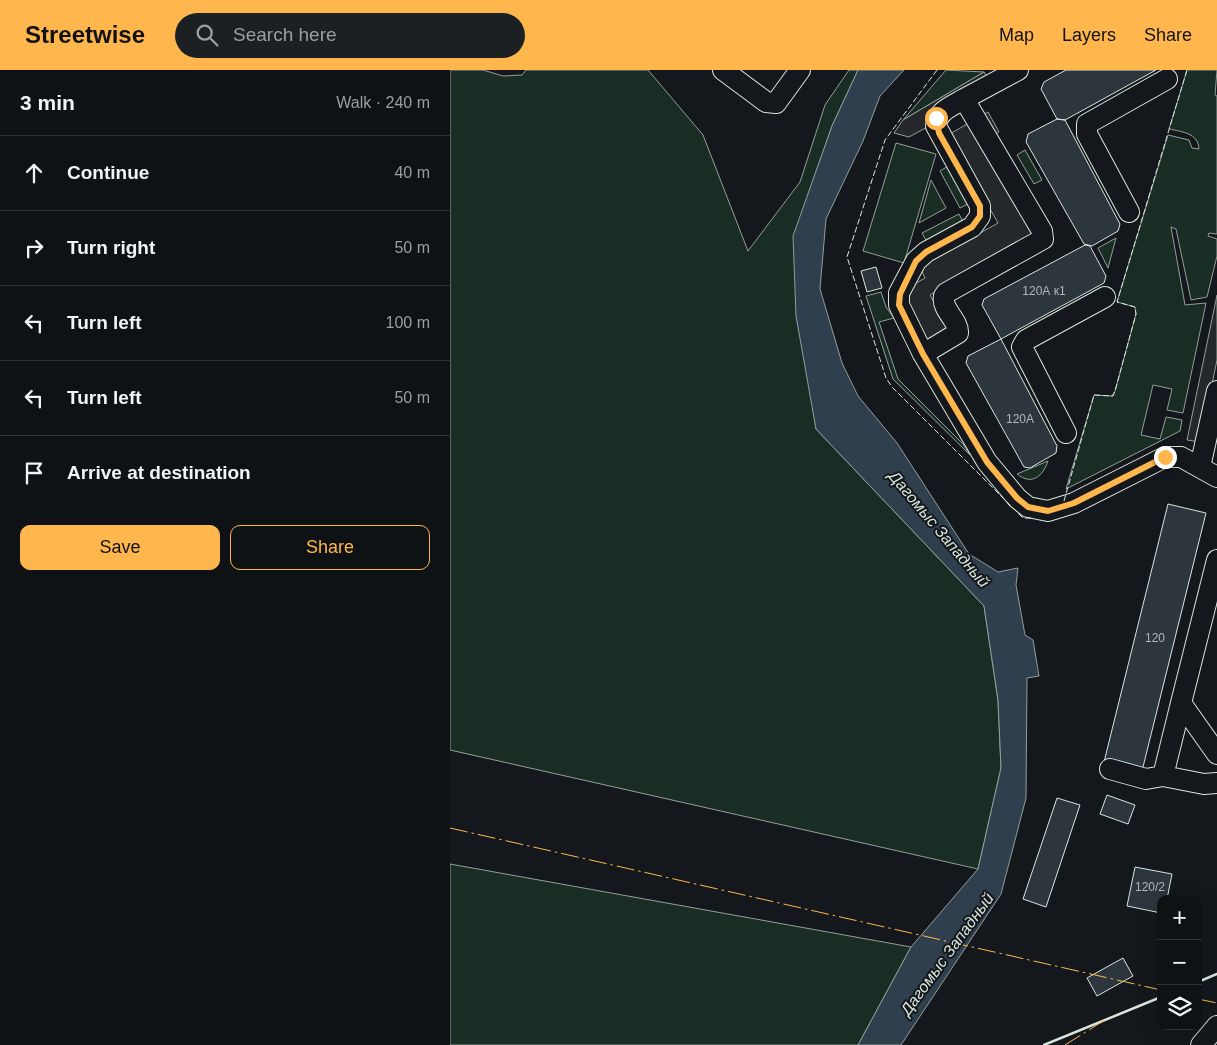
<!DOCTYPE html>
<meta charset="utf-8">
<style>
:root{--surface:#0f1215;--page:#1d2022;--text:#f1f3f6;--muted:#9b9ea0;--line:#2f3234;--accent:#ffb74d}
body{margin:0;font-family:Helvetica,sans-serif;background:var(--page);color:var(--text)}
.controls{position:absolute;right:15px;bottom:15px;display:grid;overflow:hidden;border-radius:10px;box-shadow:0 5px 20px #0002}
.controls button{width:45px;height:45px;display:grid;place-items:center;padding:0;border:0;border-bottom:1px solid var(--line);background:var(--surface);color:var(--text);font:25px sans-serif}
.stop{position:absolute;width:15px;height:15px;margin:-11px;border:4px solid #ffb74d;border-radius:50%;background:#fff}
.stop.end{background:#ffb74d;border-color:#fff;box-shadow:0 1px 5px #0008}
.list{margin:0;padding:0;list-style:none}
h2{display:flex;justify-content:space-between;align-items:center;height:65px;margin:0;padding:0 20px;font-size:21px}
h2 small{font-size:16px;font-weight:400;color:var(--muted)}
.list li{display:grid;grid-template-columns:32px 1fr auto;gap:15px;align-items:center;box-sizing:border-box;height:75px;padding:0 20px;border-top:1px solid var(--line)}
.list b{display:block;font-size:19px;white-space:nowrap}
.list em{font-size:16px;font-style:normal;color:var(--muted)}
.actions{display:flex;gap:10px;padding:15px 20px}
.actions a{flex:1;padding:11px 0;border:1px solid var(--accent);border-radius:10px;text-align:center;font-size:18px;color:var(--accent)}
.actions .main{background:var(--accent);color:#111}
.icon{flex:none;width:28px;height:28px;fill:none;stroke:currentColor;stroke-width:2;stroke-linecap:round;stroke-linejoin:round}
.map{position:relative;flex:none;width:767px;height:975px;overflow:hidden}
header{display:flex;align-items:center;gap:30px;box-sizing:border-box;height:70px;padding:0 25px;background:var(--accent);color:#111}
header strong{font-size:24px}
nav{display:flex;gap:28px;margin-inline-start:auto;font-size:18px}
.search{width:350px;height:45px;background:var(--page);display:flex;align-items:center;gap:12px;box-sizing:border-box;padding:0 18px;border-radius:28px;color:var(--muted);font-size:19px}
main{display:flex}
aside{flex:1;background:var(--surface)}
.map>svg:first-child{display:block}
.green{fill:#1a2d24;stroke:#939e99}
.parking{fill:#24282b;stroke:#939e99}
.water{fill:#2f3f4d;stroke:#939e99}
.building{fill:#2c363c;stroke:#d8e6dc}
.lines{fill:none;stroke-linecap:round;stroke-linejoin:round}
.minor-casing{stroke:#d8e6dc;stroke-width:22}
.minor{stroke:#14181c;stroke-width:20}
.fence{stroke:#d8e6dc;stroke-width:1;stroke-dasharray:6 2.5;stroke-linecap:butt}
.wall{stroke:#d8e6dc;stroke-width:2.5}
.power{stroke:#ffb74d;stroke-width:1;stroke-dasharray:18 4 2.5 4;stroke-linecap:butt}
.route{stroke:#ffb74d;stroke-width:6}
.labels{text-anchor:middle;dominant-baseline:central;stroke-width:4;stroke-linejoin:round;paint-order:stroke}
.number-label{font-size:12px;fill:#adbab4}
.water-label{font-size:16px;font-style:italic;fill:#d8e6dc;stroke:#14181c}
</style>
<header>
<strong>Streetwise</strong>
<div class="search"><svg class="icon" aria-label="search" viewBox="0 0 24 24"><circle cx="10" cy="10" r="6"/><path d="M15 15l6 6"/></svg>Search here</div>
<nav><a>Map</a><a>Layers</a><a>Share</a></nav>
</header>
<main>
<aside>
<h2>3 min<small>Walk · 240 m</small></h2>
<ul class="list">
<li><svg class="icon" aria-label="ahead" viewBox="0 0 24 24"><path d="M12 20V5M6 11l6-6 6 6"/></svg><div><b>Continue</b></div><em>40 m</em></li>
<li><svg class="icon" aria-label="right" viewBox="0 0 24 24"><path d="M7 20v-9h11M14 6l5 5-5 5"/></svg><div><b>Turn right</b></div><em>50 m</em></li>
<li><svg class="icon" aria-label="left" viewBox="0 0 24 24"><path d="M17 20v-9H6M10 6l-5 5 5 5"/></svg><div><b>Turn left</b></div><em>100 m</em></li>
<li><svg class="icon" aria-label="left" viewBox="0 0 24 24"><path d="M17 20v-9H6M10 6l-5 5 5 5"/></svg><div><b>Turn left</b></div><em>50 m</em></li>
<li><svg class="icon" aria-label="arrive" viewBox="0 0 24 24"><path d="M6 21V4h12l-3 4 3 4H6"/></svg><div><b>Arrive at destination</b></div></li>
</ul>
<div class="actions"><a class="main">Save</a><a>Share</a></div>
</aside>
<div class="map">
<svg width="767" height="975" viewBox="0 0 767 975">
<rect width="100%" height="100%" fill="#14181c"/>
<path class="green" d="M 0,0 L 33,0 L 53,6 L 72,5 L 76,0 L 198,0 L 253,65 L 298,181 L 350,112 L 375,35 L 399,0 L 408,0 L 382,56 L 344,166 L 366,359 L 534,536 L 548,630 L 551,698 L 528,799 L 0,680 Z
M 496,0 L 534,2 L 453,50 Z
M 737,0 L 767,0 L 765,25 L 767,26 L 767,164 L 759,163 L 758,166 L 767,169 L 767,186 L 757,227 L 741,230 L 726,159 L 721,157 L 735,235 L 756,233 L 733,343 L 717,340 L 722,319 L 703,315 L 691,365 L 710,369 L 716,347 L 732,350 L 730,361 L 616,419 L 644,325 L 662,326 L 665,321 L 686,244 L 685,237 L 667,232 L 718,65 L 739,70 L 742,78 L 749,79 C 748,63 733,62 719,59 Z
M 446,73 L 486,84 L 454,193 L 413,181 Z
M 575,80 L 592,110 L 584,114 L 567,85 Z
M 500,95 L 520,133 L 510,138 L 490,101 Z
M 481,110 L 496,138 L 469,153 Z
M 509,144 L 514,154 L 478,174 L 472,163 Z
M 666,168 L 658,198 L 648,178 Z
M 431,222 L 436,237 L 444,248 L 429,252 L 448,309 L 513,374 L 520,385 L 443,309 L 416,226 Z
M 598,391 C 593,406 582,416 567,404 Z
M 0,794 L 461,877 L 408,975 L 0,975 Z"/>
<path class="parking" d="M 534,2 L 545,20 L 459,67 L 444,63 L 453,50 Z
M 538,42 L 549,62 L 535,70 L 587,165 L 480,225 L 500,261 L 474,275 L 445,225 L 475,208 L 470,197 L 548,153 L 498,65 Z
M 767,225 L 767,290 L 750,372 L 737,370 Z"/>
<path class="water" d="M 408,0 L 454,0 L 430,26 L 413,71 L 376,149 L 370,219 L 392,293 L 408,326 L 447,373 L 519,484 L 548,502 L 568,498 L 566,515 L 575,565 L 583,570 L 589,606 L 577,608 L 576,728 L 551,824 L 451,975 L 408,975 L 461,877 L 528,799 L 551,698 L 548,630 L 534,536 L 366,359 L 346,246 L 343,166 L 382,56 Z"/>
<path class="building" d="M 616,0 L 706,0 L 615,50 L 607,49 L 591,19 L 594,12 Z
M 607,49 L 615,50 L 670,154 L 668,161 L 642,176 L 634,174 L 576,72 L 578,64 Z
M 635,175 L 640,176 L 656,206 L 654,213 L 551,269 L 532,235 L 534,229 Z
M 426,197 L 432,218 L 417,222 L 411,201 Z
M 551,269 L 607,376 L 606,383 L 580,398 L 574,397 L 516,293 L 518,286 Z
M 718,434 L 756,443 L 692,701 L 654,692 Z
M 657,725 L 685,735 L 678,754 L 650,744 Z
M 607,728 L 630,735 L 596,837 L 573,829 Z
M 685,797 L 722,804 L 717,829 L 711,829 L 711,843 L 677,836 Z
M 673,888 L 683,906 L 647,926 L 637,908 Z"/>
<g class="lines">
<g class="minor-casing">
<path id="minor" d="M 273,0 L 316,32 L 326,33 L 350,0
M 514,29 C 502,36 487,41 486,56 L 530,136 L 530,146 L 522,157 L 476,182 L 466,191 L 449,223 L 449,235 L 473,284 L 537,392 L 567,428 L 578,437 L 598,441 L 624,433 L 715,387 L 731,387 L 767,407
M 679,142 L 637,64 L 637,54 L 717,9
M 473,284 L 508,263 C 509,250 491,240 494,226 L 496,223 L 593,169 L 592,161 L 514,29 L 568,0
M 616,363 L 572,277 L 576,270 L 655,227
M 750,397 L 767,321
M 767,490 L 731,633 L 767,684
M 660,699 L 696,709 L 713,706 L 731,633
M 713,706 L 754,714 L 767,713
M 751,975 L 767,956"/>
</g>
<use href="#minor" class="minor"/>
<path class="fence" d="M 487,0 L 435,70 L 397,187 L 436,308 L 442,317 L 573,448 L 582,448
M 614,431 L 644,325 L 663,326 L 665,321 L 686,244 L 685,237 L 667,232 L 737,0"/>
<path class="wall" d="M 748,912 L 767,904
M 594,975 L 711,927"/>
<path class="power" d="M 0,758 L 711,920
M 748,929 L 767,933
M 615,975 L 658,948"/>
</g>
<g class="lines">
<path class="route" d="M 486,48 L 489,63 L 530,136 L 530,146 L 522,157 L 476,182 L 466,191 L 450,224 L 449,235 L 473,284 L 537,392 L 567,428 L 578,437 L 598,441 L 624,433 L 715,387"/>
</g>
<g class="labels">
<g class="number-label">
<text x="594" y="221">120А к1</text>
<text x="570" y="349">120А</text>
<text x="705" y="568">120</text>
<text x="700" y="817">120/2</text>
</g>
<g class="water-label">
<text transform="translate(489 459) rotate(50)">Дагомыс Западный</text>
<text transform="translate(497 884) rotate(-54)">Дагомыс Западный</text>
</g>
</g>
</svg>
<div class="controls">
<button>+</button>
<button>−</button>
<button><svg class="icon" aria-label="layers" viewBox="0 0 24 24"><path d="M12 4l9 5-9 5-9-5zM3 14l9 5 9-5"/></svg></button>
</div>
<div class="stop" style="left:486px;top:48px"></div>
<div class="stop end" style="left:715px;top:387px"></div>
</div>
</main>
